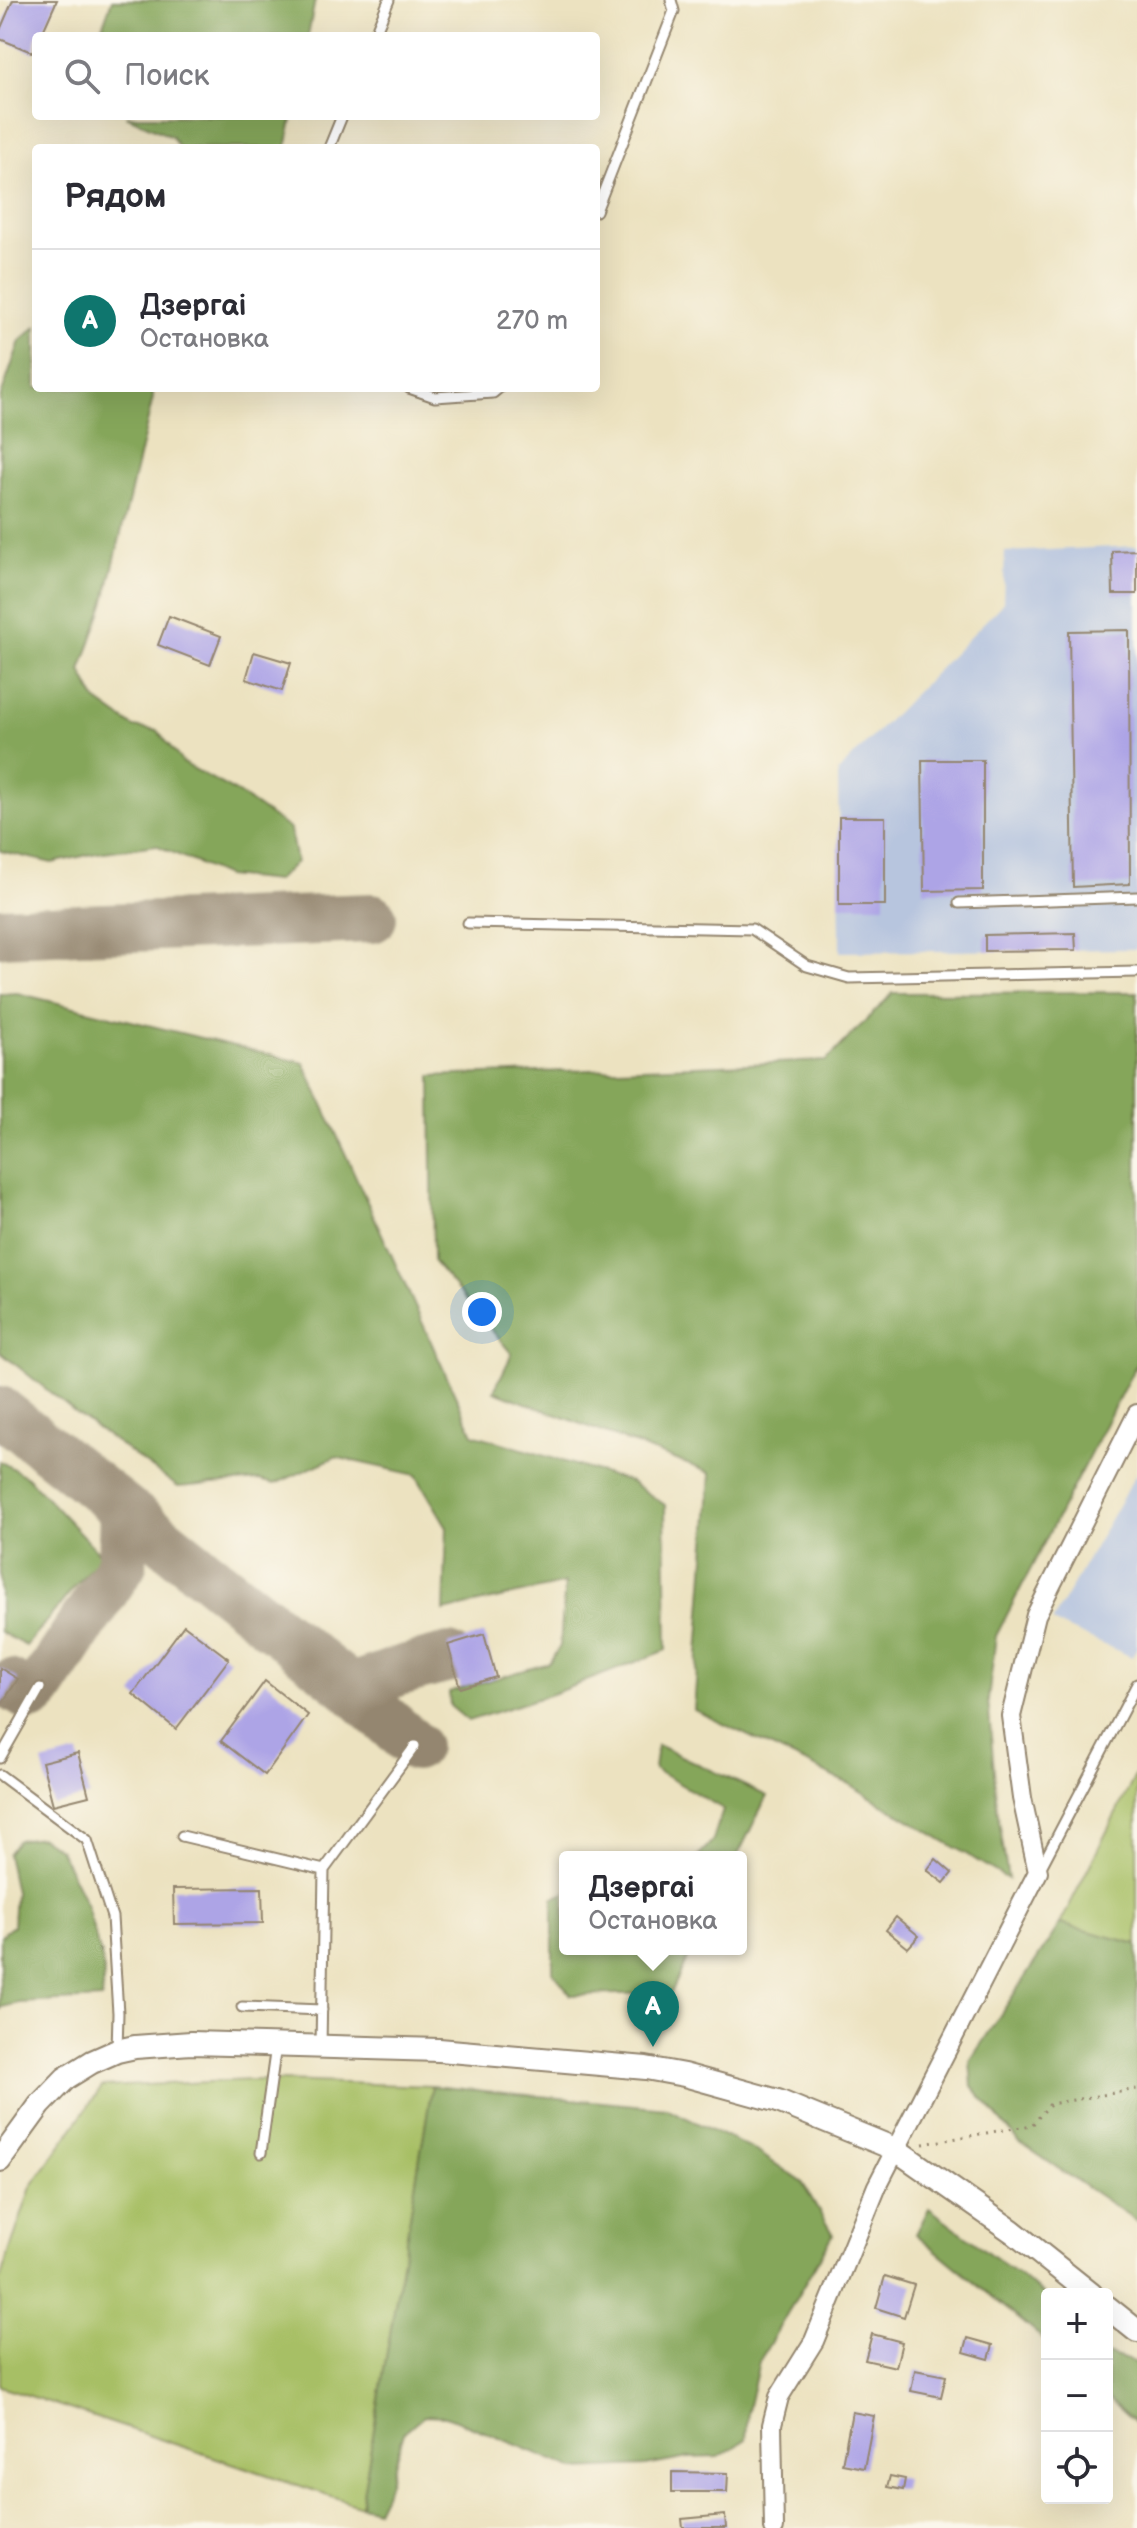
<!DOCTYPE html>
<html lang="ru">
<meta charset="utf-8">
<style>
:root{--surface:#fff;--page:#f2f2f3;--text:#2b2b33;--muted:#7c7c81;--line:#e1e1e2;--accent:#0f766e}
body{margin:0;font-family:"Balsamiq Sans",sans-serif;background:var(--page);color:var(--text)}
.controls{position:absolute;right:24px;bottom:24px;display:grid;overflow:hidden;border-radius:8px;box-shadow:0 8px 32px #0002}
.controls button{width:72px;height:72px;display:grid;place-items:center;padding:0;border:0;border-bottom:2px solid var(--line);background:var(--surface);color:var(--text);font:40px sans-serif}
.you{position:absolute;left:482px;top:1312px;width:28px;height:28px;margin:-20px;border:6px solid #fff;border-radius:50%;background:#1a73e8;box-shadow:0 0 0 12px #1a73e833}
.badge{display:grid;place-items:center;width:52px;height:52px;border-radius:50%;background:var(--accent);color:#fff;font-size:26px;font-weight:700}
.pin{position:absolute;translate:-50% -66px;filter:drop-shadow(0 2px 4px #0008)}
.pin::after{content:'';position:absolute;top:42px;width:28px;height:24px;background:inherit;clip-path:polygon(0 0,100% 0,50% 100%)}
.popup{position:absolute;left:559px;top:1851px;width:188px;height:104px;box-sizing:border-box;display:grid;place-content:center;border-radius:8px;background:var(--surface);filter:drop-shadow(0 2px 6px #0005);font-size:26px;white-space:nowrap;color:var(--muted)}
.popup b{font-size:30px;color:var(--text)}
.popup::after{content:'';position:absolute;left:50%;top:100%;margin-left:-16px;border:16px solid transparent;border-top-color:var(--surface)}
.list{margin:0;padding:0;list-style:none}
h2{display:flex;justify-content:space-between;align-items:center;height:104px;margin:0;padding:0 32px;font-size:34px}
h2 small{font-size:26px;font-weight:400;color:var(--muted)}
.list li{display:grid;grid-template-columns:52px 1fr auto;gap:24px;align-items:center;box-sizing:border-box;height:144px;padding:0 32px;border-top:2px solid var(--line)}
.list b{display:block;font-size:30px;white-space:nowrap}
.list p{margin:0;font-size:26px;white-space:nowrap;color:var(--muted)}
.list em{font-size:26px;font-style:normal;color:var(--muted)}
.icon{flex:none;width:44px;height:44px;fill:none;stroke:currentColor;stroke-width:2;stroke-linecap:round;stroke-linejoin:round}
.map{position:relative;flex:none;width:1137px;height:2528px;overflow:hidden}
.search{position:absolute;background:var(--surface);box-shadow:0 8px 32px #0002;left:32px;top:32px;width:568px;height:88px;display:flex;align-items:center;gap:20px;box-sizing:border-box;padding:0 28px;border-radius:8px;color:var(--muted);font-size:30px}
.panel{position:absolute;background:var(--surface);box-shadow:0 8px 32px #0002;left:32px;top:144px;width:568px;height:248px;border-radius:8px}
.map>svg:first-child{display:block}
.industrial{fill:#b7c5de}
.green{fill:#a7bf65;stroke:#717442;stroke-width:2}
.forest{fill:#85a65a;stroke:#60683c;stroke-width:2}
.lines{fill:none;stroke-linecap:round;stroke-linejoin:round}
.taxiway{stroke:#94866f;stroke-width:50}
.building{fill:#ada4e6}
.service-casing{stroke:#94866f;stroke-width:13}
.minor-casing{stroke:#94866f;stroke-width:22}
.tertiary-casing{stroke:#94866f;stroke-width:26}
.path{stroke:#94866f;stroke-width:3;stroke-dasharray:2 6;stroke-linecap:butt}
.service{stroke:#fff;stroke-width:9}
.minor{stroke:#fff;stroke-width:18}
.tertiary{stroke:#fff;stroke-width:22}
</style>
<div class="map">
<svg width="1137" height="2528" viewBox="0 0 1137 2528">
<rect width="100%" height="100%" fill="#fbf7ec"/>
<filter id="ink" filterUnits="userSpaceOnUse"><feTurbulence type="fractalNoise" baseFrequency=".0125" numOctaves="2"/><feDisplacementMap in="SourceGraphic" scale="16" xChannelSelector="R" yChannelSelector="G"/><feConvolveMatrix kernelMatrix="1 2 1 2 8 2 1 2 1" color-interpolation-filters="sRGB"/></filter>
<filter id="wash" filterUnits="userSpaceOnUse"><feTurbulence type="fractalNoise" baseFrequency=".006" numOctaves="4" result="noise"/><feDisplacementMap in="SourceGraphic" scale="32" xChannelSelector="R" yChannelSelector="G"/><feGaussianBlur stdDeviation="1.8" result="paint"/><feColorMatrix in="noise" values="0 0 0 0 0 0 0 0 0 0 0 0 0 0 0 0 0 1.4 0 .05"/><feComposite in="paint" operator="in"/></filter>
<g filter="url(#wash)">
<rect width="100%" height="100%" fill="#ece2c0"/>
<path class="industrial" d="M 1137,546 L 1137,949 L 840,952 L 838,772 L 1003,603 L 1005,552 Z
M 1137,1472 L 1137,1647 L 1132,1657 L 1052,1622 Z"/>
<path class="green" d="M 1137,1772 L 1137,1944 L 1060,1924 Z
M 252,2080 L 432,2086 L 361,2506 L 0,2386 L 0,2280 L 31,2187 L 102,2087 Z"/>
<path class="forest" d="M 112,0 L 315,0 L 308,36 L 99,36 Z
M 126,116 L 293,116 L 286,148 L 179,148 L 172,137 Z
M 36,327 L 36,388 L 153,388 L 153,398 L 105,601 L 81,671 L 96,700 L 134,727 L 158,731 L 183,763 L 238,793 L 290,829 L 296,862 L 276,881 L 226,876 L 156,845 L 97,853 L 52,863 L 0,851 L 0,399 L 20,341 Z
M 1137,992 L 1137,1363 L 996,1636 L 988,1700 L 997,1807 L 1008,1879 L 847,1783 L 694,1710 L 711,1473 L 494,1391 L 512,1354 L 433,1261 L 431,1076 L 826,1061 L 893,993 Z
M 17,993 L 304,1063 L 473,1434 L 631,1482 L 665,1505 L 667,1650 L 552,1694 L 468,1721 L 450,1706 L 449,1692 L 549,1663 L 560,1646 L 565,1583 L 444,1611 L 447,1527 L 416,1475 L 335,1457 L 275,1484 L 259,1480 L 178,1487 L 77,1414 L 0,1352 L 0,994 Z
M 0,1461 L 27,1477 L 101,1555 L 26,1646 L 0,1632 Z
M 657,1745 L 767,1796 L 737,1857 L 698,1857 L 713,1840 L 723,1809 L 654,1769 Z
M 41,1837 L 60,1850 L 87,1906 L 104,1969 L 102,1999 L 19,2003 L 2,2007 L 0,2012 L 0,1936 L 13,1926 L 15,1892 L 7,1854 L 18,1840 Z
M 565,1893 L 565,1949 L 692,1949 L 671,1993 L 571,1995 L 553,1972 L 553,1898 Z
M 1060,1924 L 1137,1944 L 1137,2221 L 1019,2142 L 972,2086 L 970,2061 Z
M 432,2086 L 666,2108 L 758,2152 L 802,2182 L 833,2235 L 759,2362 L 748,2410 L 746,2439 L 719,2457 L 688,2458 L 646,2466 L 575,2469 L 446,2416 L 424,2415 L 404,2432 L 385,2494 L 377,2510 L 361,2506 Z
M 929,2208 L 1047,2297 L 1047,2342 L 916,2234 Z
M 1107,2354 L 1132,2361 L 1137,2365 L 1137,2425 L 1107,2398 Z"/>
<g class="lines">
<path class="taxiway" d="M 0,932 L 372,918
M 0,1411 L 347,1685 L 415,1746
M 9,1684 L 29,1696 L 34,1695 L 40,1688 L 122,1564 L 124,1511
M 347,1685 L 357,1686 L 403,1670 L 449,1658"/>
</g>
<g id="blocks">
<path class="building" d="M 13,0 L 57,0 L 41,36 L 36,36 L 34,53 L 0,39 L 0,30 Z
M 1137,550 L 1137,594 L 1113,594 L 1112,551 Z
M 169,616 L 221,636 L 210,665 L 158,645 Z
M 1129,630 L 1130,884 L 1073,887 L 1069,631 Z
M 254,652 L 291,663 L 282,691 L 246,679 Z
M 922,760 L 983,760 L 983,890 L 924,891 Z
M 839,817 L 885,817 L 885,905 L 839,905 Z
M 1075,933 L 1076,950 L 985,951 L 985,935 Z
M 184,1625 L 229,1659 L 176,1729 L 133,1694 Z
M 484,1634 L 496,1677 L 460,1688 L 448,1645 Z
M 0,1668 L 18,1679 L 0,1707 Z
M 265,1681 L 308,1715 L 265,1775 L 221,1741 Z
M 78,1753 L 89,1796 L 53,1805 L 42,1762 Z
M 936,1859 L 952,1873 L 944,1883 L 927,1870 Z
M 262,1888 L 263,1923 L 174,1924 L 173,1889 Z
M 896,1917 L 919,1936 L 908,1948 L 886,1930 Z
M 885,2276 L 914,2285 L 904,2317 L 876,2308 Z
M 872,2334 L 902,2342 L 896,2367 L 865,2360 Z
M 968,2338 L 993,2345 L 989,2359 L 964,2352 Z
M 915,2370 L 946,2376 L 941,2397 L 911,2391 Z
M 852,2412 L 874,2416 L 864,2468 L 842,2464 Z
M 672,2472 L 728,2473 L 727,2492 L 672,2492 Z
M 890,2476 L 905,2479 L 903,2490 L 887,2487 Z
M 725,2515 L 726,2528 L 683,2528 L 682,2519 Z"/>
</g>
</g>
<g filter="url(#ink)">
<use href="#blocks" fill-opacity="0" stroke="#94866f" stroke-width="2"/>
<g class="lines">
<g class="service-casing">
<path id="service" d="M 374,36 L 389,0
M 329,148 L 342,116
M 596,211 L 674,11 L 671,0
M 409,388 L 435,397 L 493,393 L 499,388
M 959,903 L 1137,897
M 468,923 L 752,929 L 807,966 L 849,978 L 1137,972
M 0,1758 L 40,1688
M 0,1775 L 87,1840 L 112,1917 L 118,2013 L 117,2051
M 182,1836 L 324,1870
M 1040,1869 L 1137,1684
M 242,2007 L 322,2010
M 321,2047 L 324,1870 L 415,1746
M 261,2153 L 276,2046"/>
</g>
<g class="minor-casing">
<path id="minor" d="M 774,2528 L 772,2425 L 779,2397 L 814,2341 L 877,2186 L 1038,1872 L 1022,1798 L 1011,1716 L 1036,1615 L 1137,1414"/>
</g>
<g class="tertiary-casing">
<path id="tertiary" d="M 0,2160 L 40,2105 L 66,2078 L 92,2062 L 117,2051 L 135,2047 L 191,2043 L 439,2050 L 646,2068 L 684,2075 L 778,2101 L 895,2149 L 1012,2231 L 1091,2294
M 1107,2307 L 1137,2331"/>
</g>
<path class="path" d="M 923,2144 L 1032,2125 L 1050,2104 L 1137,2089"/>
<use href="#service" class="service"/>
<use href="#minor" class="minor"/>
<use href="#tertiary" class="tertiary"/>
</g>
</g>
</svg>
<div class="controls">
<button>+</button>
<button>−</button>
<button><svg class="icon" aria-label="locate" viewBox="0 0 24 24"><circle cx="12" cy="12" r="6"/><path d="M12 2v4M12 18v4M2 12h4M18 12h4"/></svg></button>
</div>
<div class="you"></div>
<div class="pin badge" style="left:653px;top:2047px">A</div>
<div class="popup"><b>Дзергаі</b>Остановка</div>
<div class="search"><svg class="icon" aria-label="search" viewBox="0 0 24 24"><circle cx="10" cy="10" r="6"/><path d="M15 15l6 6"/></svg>Поиск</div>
<section class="panel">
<h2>Рядом<small></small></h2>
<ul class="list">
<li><span class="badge">A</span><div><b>Дзергаі</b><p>Остановка</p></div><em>270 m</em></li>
</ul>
</section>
</div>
